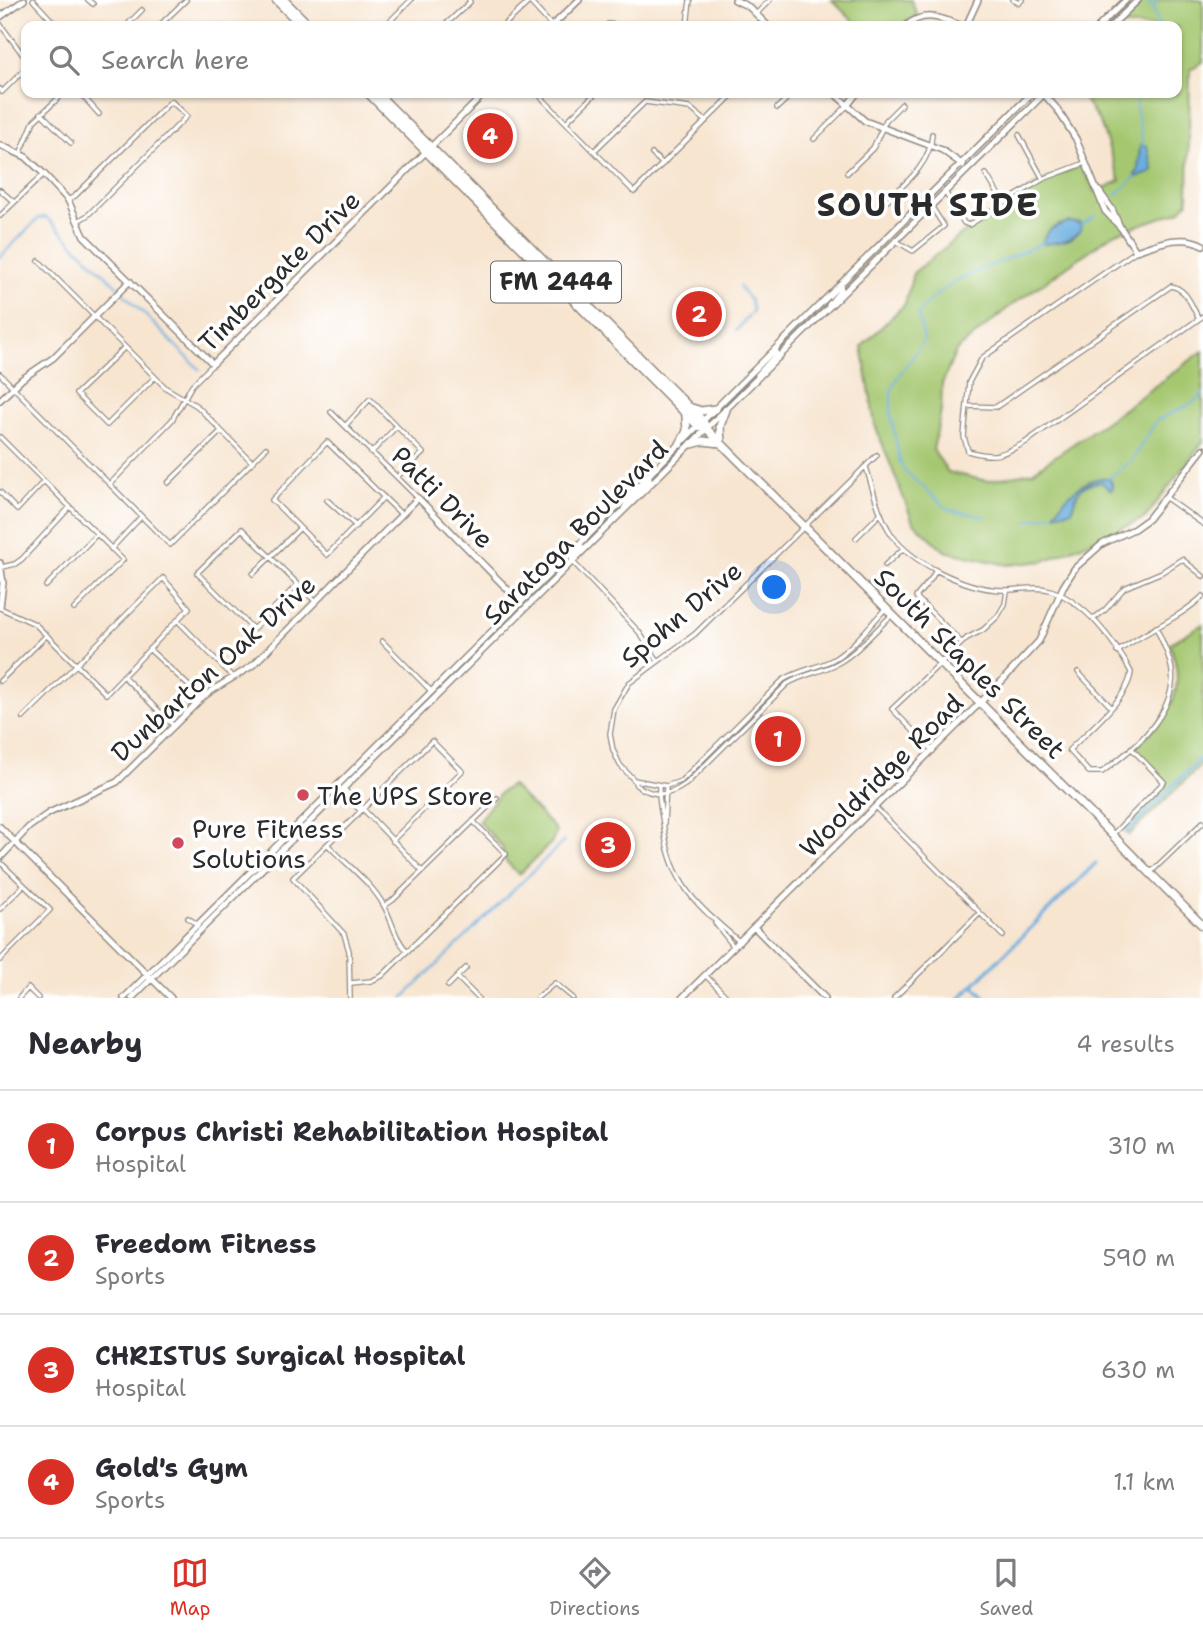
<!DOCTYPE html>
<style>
:root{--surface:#fff;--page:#f2f2f3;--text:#2b2b33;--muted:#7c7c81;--line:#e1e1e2;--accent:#d93025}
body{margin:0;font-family:"Shantell Sans",sans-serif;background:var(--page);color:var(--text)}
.you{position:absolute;left:775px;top:588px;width:24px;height:24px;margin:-18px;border:5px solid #fff;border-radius:50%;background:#1a73e8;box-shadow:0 0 0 10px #1a73e833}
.badge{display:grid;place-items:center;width:46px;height:46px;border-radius:50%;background:var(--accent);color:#fff;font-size:23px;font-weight:700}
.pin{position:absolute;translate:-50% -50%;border:4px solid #fff;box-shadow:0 2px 7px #0006}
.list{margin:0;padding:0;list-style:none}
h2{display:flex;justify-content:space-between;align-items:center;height:91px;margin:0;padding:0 28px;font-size:30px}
h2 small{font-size:23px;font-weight:400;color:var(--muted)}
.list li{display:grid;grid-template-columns:46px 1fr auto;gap:21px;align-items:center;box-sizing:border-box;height:112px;padding:0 28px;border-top:2px solid var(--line)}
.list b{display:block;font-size:26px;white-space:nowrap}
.list p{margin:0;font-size:23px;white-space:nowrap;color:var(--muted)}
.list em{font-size:23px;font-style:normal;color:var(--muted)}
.icon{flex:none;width:38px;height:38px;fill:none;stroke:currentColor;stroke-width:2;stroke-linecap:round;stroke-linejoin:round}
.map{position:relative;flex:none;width:1203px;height:998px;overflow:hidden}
.search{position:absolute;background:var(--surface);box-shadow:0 2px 5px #0004;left:21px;right:21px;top:21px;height:77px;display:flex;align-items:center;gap:18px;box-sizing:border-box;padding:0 24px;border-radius:14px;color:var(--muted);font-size:26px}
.sheet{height:539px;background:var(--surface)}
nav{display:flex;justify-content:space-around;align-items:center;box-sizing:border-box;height:98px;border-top:2px solid var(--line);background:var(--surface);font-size:19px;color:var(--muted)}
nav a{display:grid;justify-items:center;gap:4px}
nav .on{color:var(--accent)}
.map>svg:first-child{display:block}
.green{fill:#a4c770;stroke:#68794e;stroke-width:2}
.water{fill:#6aaedf;stroke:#4a6c85;stroke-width:2}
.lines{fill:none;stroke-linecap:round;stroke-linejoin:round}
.stream{stroke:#6aaedf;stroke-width:2}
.canal{stroke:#6aaedf;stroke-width:3.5}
.street-casing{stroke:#91887e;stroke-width:6}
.secondary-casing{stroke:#91887e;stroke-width:8}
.primary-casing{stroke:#91887e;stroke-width:10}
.street{stroke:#fff;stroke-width:3.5}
.secondary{stroke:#fff;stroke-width:5}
.primary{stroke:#fff;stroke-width:7}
.poi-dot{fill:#d1495b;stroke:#fff;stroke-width:2.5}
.labels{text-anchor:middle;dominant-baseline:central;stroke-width:7;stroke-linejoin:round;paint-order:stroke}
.shield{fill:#fff;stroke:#6b6b6b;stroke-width:2}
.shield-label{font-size:24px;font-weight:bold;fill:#2b2b2b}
.street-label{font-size:26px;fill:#2b2b2b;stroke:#fff}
.poi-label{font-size:26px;fill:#2b2b2b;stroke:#fff;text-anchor:start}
.district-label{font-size:33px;font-weight:bold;letter-spacing:2px;fill:#2b2b2b;stroke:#fff}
</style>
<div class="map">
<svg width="1203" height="998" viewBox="0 0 1203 998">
<rect width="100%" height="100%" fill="#fff"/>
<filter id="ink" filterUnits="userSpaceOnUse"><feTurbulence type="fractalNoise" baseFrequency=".0143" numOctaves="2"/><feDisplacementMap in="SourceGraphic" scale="14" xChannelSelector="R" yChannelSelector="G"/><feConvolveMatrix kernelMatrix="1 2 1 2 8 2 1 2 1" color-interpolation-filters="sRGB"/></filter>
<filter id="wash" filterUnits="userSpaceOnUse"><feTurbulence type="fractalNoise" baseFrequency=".00686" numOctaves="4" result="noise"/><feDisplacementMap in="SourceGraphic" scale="28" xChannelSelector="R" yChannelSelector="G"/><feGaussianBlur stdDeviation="1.57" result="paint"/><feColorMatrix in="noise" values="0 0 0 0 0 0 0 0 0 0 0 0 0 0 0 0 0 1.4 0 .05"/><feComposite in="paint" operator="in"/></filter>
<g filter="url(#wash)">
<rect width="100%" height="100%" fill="#f7e5d0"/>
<path class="green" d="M 832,0 L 911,0 L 917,15 L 901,26 L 858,26 Z
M 1145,0 L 1203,0 L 1203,62 L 1190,69 L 1188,202 L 1180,211 L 1113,234 L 1008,308 L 956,351 L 942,384 L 941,411 L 933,450 L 948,472 L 987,481 L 1032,472 L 1114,416 L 1203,351 L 1203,442 L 1145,518 L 1044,561 L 1007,565 L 945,551 L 913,522 L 875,425 L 862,346 L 905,304 L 913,273 L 967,230 L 1041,182 L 1083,165 L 1095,192 L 1120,181 L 1100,122 L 1079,93 L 1177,93 L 1177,26 L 1119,26 Z
M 1203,624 L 1203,763 L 1129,835 L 1124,827 L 1167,783 L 1135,748 C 1167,717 1190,691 1169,644 Z
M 511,785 L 554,828 L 556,833 L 552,842 L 519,875 L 505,860 L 502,847 L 478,821 L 501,792 Z"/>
<path class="water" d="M 1140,145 L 1147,147 L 1153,169 L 1151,173 L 1137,177 L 1135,175 L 1138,171 Z
M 1068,222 L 1080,223 L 1081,230 C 1072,241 1057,243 1043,244 C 1043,230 1056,226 1068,222 Z
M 1104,478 L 1110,479 L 1113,487 L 1111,490 L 1101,482 C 1081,483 1076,492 1072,510 L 1055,514 C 1062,498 1085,478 1104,478 Z"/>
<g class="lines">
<path class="stream" d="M 1157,0 L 1153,9 L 1160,26
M 1147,1 L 1152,8
M 1134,93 L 1143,146
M 1116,195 L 1136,177
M 1081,225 L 1095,216
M 0,257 L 39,218 L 46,217 L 118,287
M 124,294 L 200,370
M 736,331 L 753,311 L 750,300 L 739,286
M 1108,479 L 1132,460 L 1157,420 L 1191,404 L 1203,394
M 986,517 L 950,510 L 943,505 L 905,471 L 900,462 L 891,416 L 891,393 L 896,380 L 922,344 L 924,339 L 918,314 C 945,276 1004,263 1044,242
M 1028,521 L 1054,514
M 403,998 L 564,841"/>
<path class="canal" d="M 1126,833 L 1203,756
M 973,985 L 986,998
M 960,998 L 1096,863"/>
</g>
</g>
<g filter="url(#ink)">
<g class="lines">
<g class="street-casing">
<path id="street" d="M 33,0 L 57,26
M 88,0 L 93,4
M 1013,0 L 1019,3 L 1022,0
M 530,2 L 552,26
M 756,14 L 770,0
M 0,24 L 26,59
M 126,26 L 142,10
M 159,26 L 186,0
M 385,26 L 411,0
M 444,26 L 470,2 L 469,0
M 503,26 L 530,1
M 606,26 L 608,24 L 626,26
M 687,26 L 690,0
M 0,89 L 2,92 L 26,68
M 80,93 L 99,114
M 537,93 L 634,192 L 734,93
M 777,108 L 793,93
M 41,113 L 71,143
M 566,122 L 596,93
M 1019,135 L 1043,179
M 814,139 L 847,106
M 594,151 L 645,102 L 690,108 L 706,121
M 20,154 L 34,121 L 64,93
M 652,154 L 663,164
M 847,173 L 873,148 L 886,120 L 902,104
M 986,174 L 1003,202
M 0,190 L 14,202
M 945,192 L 964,223 L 969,225 L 1043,179 L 1085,163
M 68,200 L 75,196 L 171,101 L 187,116 L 88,215 L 78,221
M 878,209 C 900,187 931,167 932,134
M 0,216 L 44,174
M 896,241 L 913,251 L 944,226 L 931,206
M 1136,251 L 982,358 L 969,382 L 964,437 L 968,451 C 995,459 1002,455 1026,442 L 1203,316
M 39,261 L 166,388 L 197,406 L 252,462
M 580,296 L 602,274 L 606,272 L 612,273 L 614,278 L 588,305
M 125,347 L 76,394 L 107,425 L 155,377
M 0,374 L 170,545 L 266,448
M 967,406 L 996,407 L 1171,286 C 1187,289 1191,305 1199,319
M 331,412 L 418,498
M 345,426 L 370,399 L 423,453 L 397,477
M 0,437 L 123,560 L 74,609
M 371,453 L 396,427
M 877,455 L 695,634 L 629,683 L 614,709 L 610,734 L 613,750 L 620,765 L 634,780 L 636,785 C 654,797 668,797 686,784 L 787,684 C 803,674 822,672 838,663 C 858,652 875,630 892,615
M 866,467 C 873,489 878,513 890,532 C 909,563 967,589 1002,590 C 1018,591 1034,585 1050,590 C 1085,602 1114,640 1131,672 C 1129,698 1087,732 1069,750 L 1089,772 L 1102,772 C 1131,751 1167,722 1172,684 C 1175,665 1163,644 1156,627
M 168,483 L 221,431
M 110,484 L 172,420 L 192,385 L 213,364
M 0,492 L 17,510 L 44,481
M 384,497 L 327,555 L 272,500 L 327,442 L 401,514
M 1165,497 L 1203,524
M 327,500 L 356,526
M 856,538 L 881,513
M 111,549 L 141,517
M 573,562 L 639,632 L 658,661
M 885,565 L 904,548
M 2,567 L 15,564 L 22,559 L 70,507
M 936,570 L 931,579 L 916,597 L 962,643
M 253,574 L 300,528
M 298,584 L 253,629 L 197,573 L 242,529 L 316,602
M 46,586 L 97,534
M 0,608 L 35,624 L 106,694 L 189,608 L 163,578 L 23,718
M 1093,619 L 1105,610 L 1124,588 L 1162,572 L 1182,559 L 1203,576
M 178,621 L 233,677
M 382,641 L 432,692
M 149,649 L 202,698
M 1117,652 C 1144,632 1180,618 1203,596
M 1078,672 L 1111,707
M 123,676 L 174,726
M 0,681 L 47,635
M 933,751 L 892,709 L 967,638 L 983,630 L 998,616 L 1005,604 L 1007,591
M 634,780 L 666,786 L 681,781 L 783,680 C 799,670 818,668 834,659 C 854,647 870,625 886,608
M 659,786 C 658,801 662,814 664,829 C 672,886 698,906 740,942
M 344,789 L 422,871
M 340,792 L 360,810
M 876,808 L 1003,936
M 664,823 L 666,786
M 1113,834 L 1164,782 L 1131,748
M 328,845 C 346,864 372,883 384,906 C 393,922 394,937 407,951
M 0,862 L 50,910 L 0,960
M 1150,873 L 1203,822
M 384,906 L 393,900 L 497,798
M 0,909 L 23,886
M 188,918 L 198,925
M 715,923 L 734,947
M 705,975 L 728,998
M 457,977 L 478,998
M 351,983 L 371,981 L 382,976 L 506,854 L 473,821
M 448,986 L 466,968
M 19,998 L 28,988 L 38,998
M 350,998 L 349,951 L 344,934 L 293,878 L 432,741 L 462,771 L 392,841
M 537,998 L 555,983 L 573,998
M 894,998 L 980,913"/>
</g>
<g class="secondary-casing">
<path id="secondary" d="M 735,0 L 749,7 L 768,26
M 0,17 L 24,0
M 552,26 L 579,0
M 906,26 C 924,10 942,18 962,26
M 966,26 L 978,0
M 1099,26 L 1126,0
M 1111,26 L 1138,0
M 834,93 L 865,121 L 942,150 L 963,165
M 1043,93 L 1057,109 L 1076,139 L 1105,211 L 1121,228 L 1136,251 C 1157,244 1182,233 1203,245
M 847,106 L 857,93
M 0,145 L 26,157 L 44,174 L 68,200 L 84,236 L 213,364 L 485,93
M 1099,191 L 1112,209 L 1120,227
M 829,305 L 841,290 L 840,284
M 758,375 L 777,354 L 775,349
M 0,400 L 22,379 L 53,358 L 130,281
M 624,509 L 628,501 L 649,481 L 649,475
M 573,562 L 572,559 L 581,546
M 0,563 L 3,583 L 0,607
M 0,827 L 171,998
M 0,858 L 29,827 L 49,813 L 117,782 L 202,698 C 218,685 236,677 253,665 L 418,498 L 521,603
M 755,928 L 825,998
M 124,998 L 1032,93
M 132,998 L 1045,93
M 682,998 L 1000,683 L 1039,641 L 1063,587 L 1075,568 L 1102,544 L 1134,529 L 1148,519 L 1203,449"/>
</g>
<g class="primary-casing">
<path id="primary" d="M 276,0 L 302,26
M 284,0 L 310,26
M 368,93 L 698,426 L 707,429
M 377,93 L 703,421 L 707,429 L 1203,926
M 692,408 L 701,411 L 715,409
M 721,443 L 720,426 L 726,410
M 680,444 L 687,431 L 686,417
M 692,444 L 703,441 L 721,443"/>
</g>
<use href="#street" class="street"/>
<use href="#secondary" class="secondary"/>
<use href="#primary" class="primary"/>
</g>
</g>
<g class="poi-dot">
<circle cx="303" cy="795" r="7"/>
<circle cx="178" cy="843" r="7"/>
</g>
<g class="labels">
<rect class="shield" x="491" y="261.5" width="130" height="41" rx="5"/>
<g class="shield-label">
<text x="556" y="282">FM 2444</text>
</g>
<g class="street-label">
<text transform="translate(279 271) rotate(-45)">Timbergate Drive</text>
<text transform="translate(443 497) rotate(45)">Patti Drive</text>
<text transform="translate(575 532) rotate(-45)">Saratoga Boulevard</text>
<text transform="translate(681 614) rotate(-40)">Spohn Drive</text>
<text transform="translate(970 663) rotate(45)">South Staples Street</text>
<text transform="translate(213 668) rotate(-42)">Dunbarton Oak Drive</text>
<text transform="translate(881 775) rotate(-45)">Wooldridge Road</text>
</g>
<g class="poi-label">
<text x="317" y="795">The UPS Store</text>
<text x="192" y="828">Pure Fitness<tspan x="192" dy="30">Solutions</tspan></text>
</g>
<g class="district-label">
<text x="928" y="204">SOUTH SIDE</text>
</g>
</g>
</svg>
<div class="you"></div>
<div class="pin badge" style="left:778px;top:739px">1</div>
<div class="pin badge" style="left:699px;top:314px">2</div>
<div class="pin badge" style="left:608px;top:845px">3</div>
<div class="pin badge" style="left:490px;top:136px">4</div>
<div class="search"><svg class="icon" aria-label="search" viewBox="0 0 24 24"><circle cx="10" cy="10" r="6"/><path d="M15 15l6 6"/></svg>Search here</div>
</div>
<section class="sheet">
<h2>Nearby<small>4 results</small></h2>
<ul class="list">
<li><span class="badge">1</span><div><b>Corpus Christi Rehabilitation Hospital</b><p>Hospital</p></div><em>310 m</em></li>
<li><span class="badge">2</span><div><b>Freedom Fitness</b><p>Sports</p></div><em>590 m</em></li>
<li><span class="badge">3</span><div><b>CHRISTUS Surgical Hospital</b><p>Hospital</p></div><em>630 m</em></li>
<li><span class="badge">4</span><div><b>Gold's Gym</b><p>Sports</p></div><em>1.1 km</em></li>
</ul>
</section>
<nav>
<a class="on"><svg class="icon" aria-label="map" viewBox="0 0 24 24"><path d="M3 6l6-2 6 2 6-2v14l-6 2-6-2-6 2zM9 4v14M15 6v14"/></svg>Map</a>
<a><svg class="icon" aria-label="directions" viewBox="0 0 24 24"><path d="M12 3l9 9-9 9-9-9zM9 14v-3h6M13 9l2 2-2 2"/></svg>Directions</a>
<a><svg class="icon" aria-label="saved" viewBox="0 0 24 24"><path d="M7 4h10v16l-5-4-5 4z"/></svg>Saved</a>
</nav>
